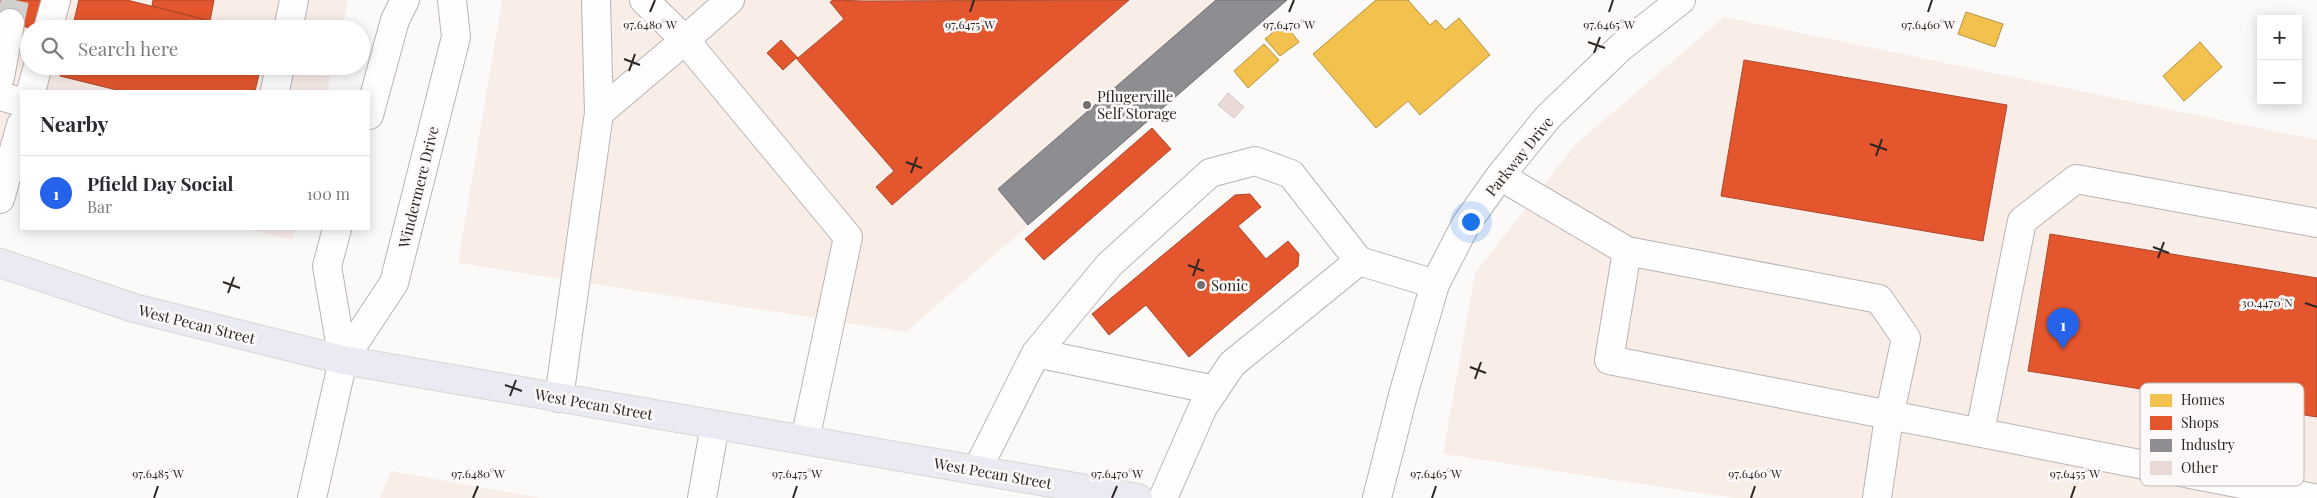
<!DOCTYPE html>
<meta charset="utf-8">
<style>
:root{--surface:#fff;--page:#f7f7f7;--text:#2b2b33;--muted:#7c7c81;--line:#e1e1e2;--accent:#2563eb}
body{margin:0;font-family:"Playfair Display",serif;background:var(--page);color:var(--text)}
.controls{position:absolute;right:15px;top:15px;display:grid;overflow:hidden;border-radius:0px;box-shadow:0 2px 12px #0003}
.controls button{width:45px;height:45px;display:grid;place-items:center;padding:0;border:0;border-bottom:1px solid var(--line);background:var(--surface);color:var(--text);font:25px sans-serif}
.you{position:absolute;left:1470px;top:221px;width:18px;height:18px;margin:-12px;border:4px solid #fff;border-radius:50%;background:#1a73e8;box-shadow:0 0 0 8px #1a73e833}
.badge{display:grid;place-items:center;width:32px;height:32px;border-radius:50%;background:var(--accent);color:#fff;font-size:16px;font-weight:700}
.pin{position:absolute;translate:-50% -41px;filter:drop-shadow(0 1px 2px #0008)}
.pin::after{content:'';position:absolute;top:26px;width:18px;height:15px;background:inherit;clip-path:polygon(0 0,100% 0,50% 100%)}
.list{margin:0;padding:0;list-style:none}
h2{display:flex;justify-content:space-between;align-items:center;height:65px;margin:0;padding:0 20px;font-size:21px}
h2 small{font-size:16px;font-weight:400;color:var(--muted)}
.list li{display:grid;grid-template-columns:32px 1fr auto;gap:15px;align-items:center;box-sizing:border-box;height:75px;padding:0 20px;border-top:1px solid var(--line)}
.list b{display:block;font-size:19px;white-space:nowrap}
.list p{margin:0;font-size:16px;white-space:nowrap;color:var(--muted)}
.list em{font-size:16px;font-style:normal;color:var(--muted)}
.icon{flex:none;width:28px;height:28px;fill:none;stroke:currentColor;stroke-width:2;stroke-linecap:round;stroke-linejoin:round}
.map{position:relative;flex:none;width:2317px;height:498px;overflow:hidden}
.search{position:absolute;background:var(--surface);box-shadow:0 2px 12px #0003;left:20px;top:20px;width:350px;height:55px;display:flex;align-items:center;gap:12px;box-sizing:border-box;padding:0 18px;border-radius:28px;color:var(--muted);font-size:19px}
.panel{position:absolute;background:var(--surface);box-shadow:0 2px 12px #0003;left:20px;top:90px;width:350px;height:140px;border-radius:0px}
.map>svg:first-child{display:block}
.built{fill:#f9ede8}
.homes{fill:#f2c14e;stroke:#b79241}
.shops{fill:#e4572e;stroke:#ad482b}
.industry{fill:#8d8d92;stroke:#706e71}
.building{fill:#e9dad5;stroke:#cec9c8}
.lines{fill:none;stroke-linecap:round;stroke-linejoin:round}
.minor-tunnel{stroke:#d2d0ce;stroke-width:28;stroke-dasharray:28 14;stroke-linecap:butt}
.minor-casing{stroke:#b8b4b3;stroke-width:30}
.major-casing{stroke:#d8d6d5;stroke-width:30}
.minor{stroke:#fffefe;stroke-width:28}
.major{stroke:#eaeaf2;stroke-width:28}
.ticks{fill:none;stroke:#2c2624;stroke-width:2}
.poi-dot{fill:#75706f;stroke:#fdf9f8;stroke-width:2}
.labels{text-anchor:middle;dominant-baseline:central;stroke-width:5;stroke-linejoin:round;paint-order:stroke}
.poi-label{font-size:15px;fill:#2c2624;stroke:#fdf9f8;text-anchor:start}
.street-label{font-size:15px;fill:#2c2624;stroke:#fdf9f8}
.key{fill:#fdf9f8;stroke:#bebab8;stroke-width:1}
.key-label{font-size:14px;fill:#2c2624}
.ticks-label{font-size:12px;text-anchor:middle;fill:#2c2624;stroke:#fdf9f8;stroke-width:5;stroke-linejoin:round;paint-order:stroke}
</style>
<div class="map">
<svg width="2317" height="498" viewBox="0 0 2317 498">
<rect width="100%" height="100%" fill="#fcfaf9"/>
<path class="built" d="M 0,0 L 348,0 L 342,29 L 29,29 L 29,66 L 333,66 L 327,91 L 21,91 L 0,154 Z
M 502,0 L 1287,0 L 906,332 L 458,263 Z
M 1724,17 L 2317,140 L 2317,498 L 1734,498 L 1443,454 L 1475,273 L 1575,145 Z
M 248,229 L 295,229 L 292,240 Z
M 391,471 L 541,498 L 380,498 Z"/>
<path class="homes" d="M 1376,0 L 1408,0 L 1430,25 L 1436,20 L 1445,30 L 1459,18 L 1490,55 L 1420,115 L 1408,101 L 1376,128 L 1313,54 Z
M 1966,12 L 2003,24 L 1995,47 L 1958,34 Z
M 1284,23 L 1299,42 L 1280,56 L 1265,39 Z
M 2200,42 L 2222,67 L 2184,101 L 2163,76 Z
M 1264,44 L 1279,60 L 1248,88 L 1234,71 Z"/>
<path class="shops" d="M 0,0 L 41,0 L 35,29 L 0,21 Z
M 79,0 L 127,0 L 243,29 L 72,29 Z
M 153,0 L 214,0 L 210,21 L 152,6 Z
M 833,0 L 864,1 L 1129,0 L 892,205 L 876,187 L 894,171 L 796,58 L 783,70 L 767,53 L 781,40 L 798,58 L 844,19 L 830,2 Z
M 1744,60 L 2007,105 L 1983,241 L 1721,196 Z
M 63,66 L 261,66 L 255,91 L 121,91 L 60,76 Z
M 1152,128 L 1171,149 L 1044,260 L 1025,239 Z
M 1250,194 L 1261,207 L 1238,226 L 1266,259 L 1288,241 L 1299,254 L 1298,266 L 1189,357 L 1146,305 L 1109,335 L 1092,314 L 1235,195 Z
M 2050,234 L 2317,278 L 2317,417 L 2028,371 Z"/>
<path class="industry" d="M 1216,0 L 1287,0 L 1028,225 L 998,189 Z"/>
<path class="building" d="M 1228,93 L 1244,107 L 1234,118 L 1218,105 Z"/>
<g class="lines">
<path class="minor-tunnel" d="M 10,23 L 15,0"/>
<g class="minor-casing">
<path id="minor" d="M 596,0 L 599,113 L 685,40 L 644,0
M 730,0 L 685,40 L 848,237 L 805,440
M 48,29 L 56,0
M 288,29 L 294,0
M 0,77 L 10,23
M 31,91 L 38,66
M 275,91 L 280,66
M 0,96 L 21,102
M 369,115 L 395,20 L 405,0
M 1500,176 L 1627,251 L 1879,299 L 1906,338 L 1889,417 L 1877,498
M 0,199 L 21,125
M 337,229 L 327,266 L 343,360
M 1627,251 L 1609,360 C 1843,407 2078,452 2313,498
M 1036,353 L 1215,390
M 559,398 L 599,113
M 1980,432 L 2022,221 L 2076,179 L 2317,223
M 977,470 L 1036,353 L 1109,265 L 1210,173 L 1255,161 L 1291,174 L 1359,261 L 1435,284
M 312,498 L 343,360 L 394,283 L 456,37 L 452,0
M 702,498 L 715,425
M 1163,498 L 1203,407 L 1232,364 L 1359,261
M 1377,498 L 1403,395 L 1435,284 L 1466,224 L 1500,176 L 1548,117 L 1621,47 L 1681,0"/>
</g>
<g class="major-casing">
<path id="major" d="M 0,263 L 134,308 L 343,360 L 1138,498"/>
</g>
<use href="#minor" class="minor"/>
<use href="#major" class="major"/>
</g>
<path class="ticks" d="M 650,12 L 655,0M 970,12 L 974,0M 1289,12 L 1294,0M 1609,12 L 1613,0M 1928,12 L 1932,0M 1588,42 L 1605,48M 1594,53 L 1600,37M 624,59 L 640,65M 629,71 L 635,54M 1870,144 L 1887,150M 1876,156 L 1882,139M 906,162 L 922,168M 911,173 L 917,157M 2153,247 L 2169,253M 2158,258 L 2164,242M 1188,265 L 1204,271M 1193,276 L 1199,259M 223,282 L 240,288M 228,293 L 234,277M 2305,303 L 2317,307M 1470,367 L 1486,373M 1475,379 L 1481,362M 505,385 L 522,391M 510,396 L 516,380M 154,498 L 158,486M 473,498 L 478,486M 793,498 L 797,486M 1112,498 L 1117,486M 1432,498 L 1436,486M 1751,498 L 1755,486M 2071,498 L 2075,486"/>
<g class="poi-dot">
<circle cx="1087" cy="105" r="5"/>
<circle cx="1201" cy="285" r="5"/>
</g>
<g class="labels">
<g class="poi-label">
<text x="1097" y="96">Pflugerville<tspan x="1097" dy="17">Self Storage</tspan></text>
<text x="1211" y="285">Sonic</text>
</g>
<g class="street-label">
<text transform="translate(1519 156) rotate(-51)">Parkway Drive</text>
<text transform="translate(418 187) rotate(-76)">Windermere Drive</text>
<text transform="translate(197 324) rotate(14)">West Pecan Street</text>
<text transform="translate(594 404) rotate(10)">West Pecan Street</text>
<text transform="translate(993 473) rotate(10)">West Pecan Street</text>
</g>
</g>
<rect x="2140" y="383" width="164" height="103" rx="8" class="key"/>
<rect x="2150" y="394" width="22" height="13" fill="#f2c14e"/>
<rect x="2150" y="416" width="22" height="14" fill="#e4572e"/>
<rect x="2150" y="439" width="22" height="13" fill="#8d8d92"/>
<rect x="2150" y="461" width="22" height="14" fill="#e9dad5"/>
<g class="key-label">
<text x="2181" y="405">Homes</text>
<text x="2181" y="428">Shops</text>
<text x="2181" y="450">Industry</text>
<text x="2181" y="473">Other</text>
</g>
<g class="ticks-label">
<text x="650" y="29">97.6480°W</text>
<text x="970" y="29">97.6475°W</text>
<text x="1289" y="29">97.6470°W</text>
<text x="1609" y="29">97.6465°W</text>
<text x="1928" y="29">97.6460°W</text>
<text x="2267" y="307">30.4470°N</text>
<text x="158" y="478">97.6485°W</text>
<text x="478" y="478">97.6480°W</text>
<text x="797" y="478">97.6475°W</text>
<text x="1117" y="478">97.6470°W</text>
<text x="1436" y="478">97.6465°W</text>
<text x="1755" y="478">97.6460°W</text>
<text x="2075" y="478">97.6455°W</text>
</g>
</svg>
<div class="controls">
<button>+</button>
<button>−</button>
</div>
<div class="you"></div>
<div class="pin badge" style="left:2063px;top:349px">1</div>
<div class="search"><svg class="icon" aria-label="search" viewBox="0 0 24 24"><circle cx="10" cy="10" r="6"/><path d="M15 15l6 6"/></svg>Search here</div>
<section class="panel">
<h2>Nearby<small></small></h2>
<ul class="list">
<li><span class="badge">1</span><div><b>Pfield Day Social</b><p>Bar</p></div><em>100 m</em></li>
</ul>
</section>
</div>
